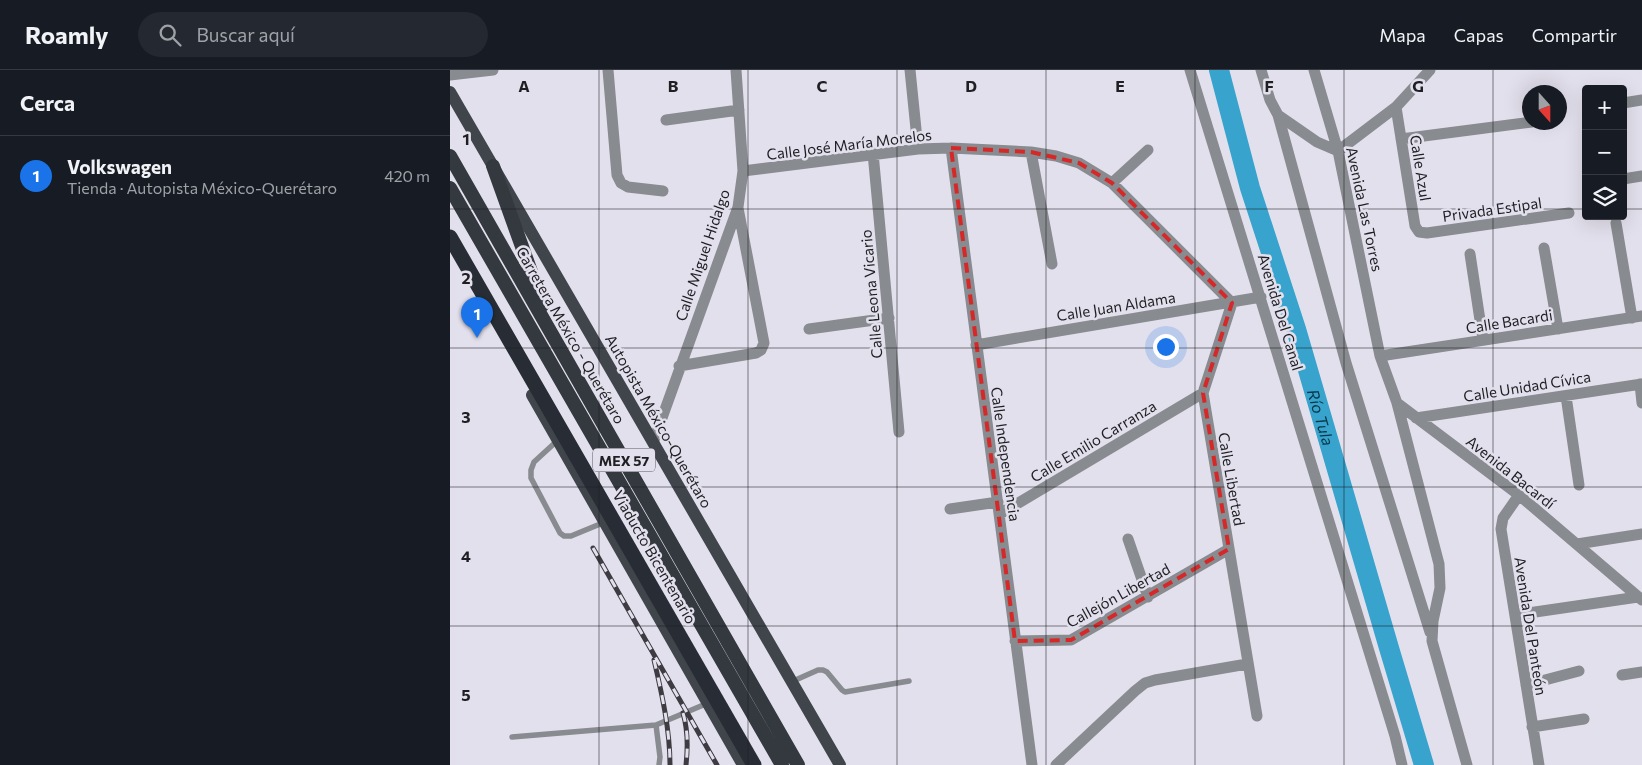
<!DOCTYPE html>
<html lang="es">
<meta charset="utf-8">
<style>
:root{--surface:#171b24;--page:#242831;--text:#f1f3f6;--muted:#9ea1a6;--line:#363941;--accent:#1a73e8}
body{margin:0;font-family:Commissioner,sans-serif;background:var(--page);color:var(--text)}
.controls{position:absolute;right:15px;top:15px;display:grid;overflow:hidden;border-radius:5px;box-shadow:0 5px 20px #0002}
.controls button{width:45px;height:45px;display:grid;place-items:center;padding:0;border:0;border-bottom:1px solid var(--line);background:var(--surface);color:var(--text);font:25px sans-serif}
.compass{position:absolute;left:1072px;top:15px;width:45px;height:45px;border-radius:50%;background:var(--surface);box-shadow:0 5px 20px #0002;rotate:159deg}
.you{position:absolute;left:715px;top:276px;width:18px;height:18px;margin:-12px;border:4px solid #fff;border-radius:50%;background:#1a73e8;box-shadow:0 0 0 8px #1a73e833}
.badge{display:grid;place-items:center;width:32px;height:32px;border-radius:50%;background:var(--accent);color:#fff;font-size:16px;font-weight:700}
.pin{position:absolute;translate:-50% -41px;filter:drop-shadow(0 1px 2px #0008)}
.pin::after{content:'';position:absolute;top:26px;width:18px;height:15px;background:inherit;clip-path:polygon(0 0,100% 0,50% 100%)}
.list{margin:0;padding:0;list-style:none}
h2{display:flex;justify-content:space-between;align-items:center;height:65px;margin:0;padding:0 20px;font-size:21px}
h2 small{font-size:16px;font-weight:400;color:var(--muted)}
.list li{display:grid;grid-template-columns:32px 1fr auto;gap:15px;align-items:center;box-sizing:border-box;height:80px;padding:0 20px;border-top:1px solid var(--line)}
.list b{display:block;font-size:19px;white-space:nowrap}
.list p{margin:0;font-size:16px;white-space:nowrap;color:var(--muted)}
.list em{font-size:16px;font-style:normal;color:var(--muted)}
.icon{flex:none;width:28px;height:28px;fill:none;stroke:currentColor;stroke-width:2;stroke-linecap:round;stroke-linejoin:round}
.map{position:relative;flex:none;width:1192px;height:695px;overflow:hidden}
header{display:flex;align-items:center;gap:30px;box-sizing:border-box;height:70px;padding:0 25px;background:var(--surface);border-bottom:1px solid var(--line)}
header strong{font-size:24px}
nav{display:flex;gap:28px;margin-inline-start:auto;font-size:18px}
.search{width:350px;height:45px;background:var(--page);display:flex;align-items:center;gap:12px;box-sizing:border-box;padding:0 18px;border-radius:28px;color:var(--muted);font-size:19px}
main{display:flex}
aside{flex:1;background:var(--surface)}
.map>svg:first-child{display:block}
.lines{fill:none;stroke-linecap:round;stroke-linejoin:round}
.river{stroke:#38a3cc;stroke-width:20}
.service{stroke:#888b8f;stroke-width:5.5}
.minor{stroke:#888b8f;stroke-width:11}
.primary{stroke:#40454c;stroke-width:12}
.trunk{stroke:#343940;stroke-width:14}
.motorway{stroke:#282d35;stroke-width:15}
.rail-casing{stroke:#3e3c42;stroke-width:5}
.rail{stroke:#e3e0ed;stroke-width:3;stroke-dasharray:9;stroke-linecap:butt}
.marked{fill:none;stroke:#d62828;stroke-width:4;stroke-dasharray:10 6;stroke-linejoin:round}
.grid{fill:none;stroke:#1f1e22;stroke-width:1;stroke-opacity:0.55}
.labels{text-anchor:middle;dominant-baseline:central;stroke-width:5;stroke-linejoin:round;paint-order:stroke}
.shield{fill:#e3e0ed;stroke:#5a585f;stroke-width:1}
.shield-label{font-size:14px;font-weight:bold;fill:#1f1e22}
.street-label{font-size:15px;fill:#1f1e22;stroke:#e3e0ed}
.water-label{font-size:16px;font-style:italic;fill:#063648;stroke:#e3e0ed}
.grid-label{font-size:16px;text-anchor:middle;font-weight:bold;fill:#1f1e22;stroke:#e3e0ed;stroke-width:5;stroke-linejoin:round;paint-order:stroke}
</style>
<header>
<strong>Roamly</strong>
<div class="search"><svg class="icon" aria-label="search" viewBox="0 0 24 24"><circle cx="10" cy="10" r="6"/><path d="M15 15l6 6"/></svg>Buscar aquí</div>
<nav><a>Mapa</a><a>Capas</a><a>Compartir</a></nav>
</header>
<main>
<aside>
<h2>Cerca<small></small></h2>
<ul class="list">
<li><span class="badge">1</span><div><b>Volkswagen</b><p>Tienda · Autopista México-Querétaro</p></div><em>420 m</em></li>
</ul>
</aside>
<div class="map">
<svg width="1192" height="695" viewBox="0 0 1192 695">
<rect width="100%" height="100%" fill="#e3e0ed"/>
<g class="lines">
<path class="river" id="s1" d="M 769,0 L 800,118 L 846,259 L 939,578 L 974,695"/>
<path class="service" d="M 108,370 L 84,392 L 81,400 L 81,408 L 110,463 L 114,466 L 121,466 L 155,452
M 341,612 L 368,600 L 373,600 L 377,602 L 392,620 L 395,622 L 459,611
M 206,655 L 210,687 L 209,695
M 62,667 L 206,655 L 258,633"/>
<path class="minor" d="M 158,0 L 167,105 L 171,113 L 178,117 L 213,121
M 460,0 L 468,79
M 740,0 L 945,666 L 952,695
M 811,0 L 820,30 L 828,45 L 867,72 L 888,81 L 946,37 L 980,0
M 864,0 L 888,81 L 930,286 L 947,333 L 989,494 L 990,518 L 983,551 L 982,571 L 1017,695
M 0,5 L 43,0
M 1173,33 L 1192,30
M 946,37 L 965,156 L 969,162 L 977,163 L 1119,143
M 828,45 L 896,293 L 980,562
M 216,50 L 289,40
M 951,69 L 1082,52
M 501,78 L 582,695
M 581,82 L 602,194
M 423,83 L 449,362
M 293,101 L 468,79 L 501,78 L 581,82 L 606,86 L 629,93 L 662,113 L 782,233 L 753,323 L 807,646
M 1173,109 L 1192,106
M 662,113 L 698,80
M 1166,153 L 1182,248
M 1094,178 L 1108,259
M 1020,184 L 1033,270
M 359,259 L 439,248
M 526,275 L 811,227
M 930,286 L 1192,246
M 229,296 L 306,283 L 311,280 L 314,273 L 288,138
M 1190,314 L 1192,333
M 1116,326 L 1129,415
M 947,333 L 1069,425 L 1192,530
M 966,348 L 1192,314
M 203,373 L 288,137 L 293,101 L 286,0
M 1069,425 L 1053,448 L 1051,459 L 1089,695
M 500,439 L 548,432
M 550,444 L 753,323
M 678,469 L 698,527
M 1127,474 L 1192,464
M 1065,545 L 1188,527
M 565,571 L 621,570 L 779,479
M 1172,605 L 1192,602
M 1076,615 L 1129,601
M 1082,657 L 1134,649
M 606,695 L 685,621 L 695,613 L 705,610 L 797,594"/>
<path class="primary" d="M 0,22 L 390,695
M 82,325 L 293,695"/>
<path class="trunk" d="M 0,86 L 348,695
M 43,96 L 93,235
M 0,118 L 332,695"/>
<path class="motorway" d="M 0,167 L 304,695"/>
<g class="rail-casing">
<path id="rail" d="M 143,478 L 267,695
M 204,590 C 212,624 220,660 220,695
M 233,643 C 238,660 238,677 236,695"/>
</g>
<use href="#rail" class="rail"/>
</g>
<path class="marked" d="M 501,78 L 581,82 L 629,93 L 662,113 L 782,233 L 753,323 L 779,479 L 621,570 L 565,571 Z"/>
<path class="grid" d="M 149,0 L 149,695M 298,0 L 298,695M 447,0 L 447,695M 596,0 L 596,695M 745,0 L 745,695M 894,0 L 894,695M 1043,0 L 1043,695M 0,139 L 1136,139M 1173,139 L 1192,139M 0,278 L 1192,278M 0,417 L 1192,417M 0,556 L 1192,556"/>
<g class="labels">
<rect class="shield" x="143" y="378.5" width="62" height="23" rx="4"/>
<g class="shield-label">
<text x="174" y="390">MEX 57</text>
</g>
<g class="street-label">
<text transform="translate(399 74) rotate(-7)">Calle José María Morelos</text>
<text transform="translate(971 98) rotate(81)">Calle Azul</text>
<text transform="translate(915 139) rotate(78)">Avenida Las Torres</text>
<text transform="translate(1042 139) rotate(-8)">Privada Estipal</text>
<text transform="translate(252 185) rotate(-71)">Calle Miguel Hidalgo</text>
<text transform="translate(421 224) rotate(-95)">Calle Leona Vicario</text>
<text transform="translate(666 236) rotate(-9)">Calle Juan Aldama</text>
<text transform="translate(831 242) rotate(73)">Avenida Del Canal</text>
<text transform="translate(1059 251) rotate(-9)">Calle Bacardi</text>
<text transform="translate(121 265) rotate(60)">Carretera México - Querétaro</text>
<text transform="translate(1077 316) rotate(-9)">Calle Unidad Cívica</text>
<text transform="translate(209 351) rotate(60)">Autopista México-Querétaro</text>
<text transform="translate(643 371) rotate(-31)">Calle Emilio Carranza</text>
<text transform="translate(556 384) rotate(82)">Calle Independencia</text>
<text transform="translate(1061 402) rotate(38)">Avenida Bacardí</text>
<text transform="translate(782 409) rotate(80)">Calle Libertad</text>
<text transform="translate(205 487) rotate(60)">Viaducto Bicentenario</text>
<text transform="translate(668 525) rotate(-29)">Callejón Libertad</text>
<text transform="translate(1081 556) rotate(81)">Avenida Del Panteón</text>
</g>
<g class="water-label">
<text stroke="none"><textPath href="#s1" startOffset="362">Río Tula</textPath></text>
</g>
</g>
<g class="grid-label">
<text x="74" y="22">A</text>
<text x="223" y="22">B</text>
<text x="372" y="22">C</text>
<text x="521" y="22">D</text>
<text x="670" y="22">E</text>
<text x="819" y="22">F</text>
<text x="968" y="22">G</text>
<text x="16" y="75">1</text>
<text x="16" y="214">2</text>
<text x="16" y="353">3</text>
<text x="16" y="492">4</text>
<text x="16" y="631">5</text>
</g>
</svg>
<div class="controls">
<button>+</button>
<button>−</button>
<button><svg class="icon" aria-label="layers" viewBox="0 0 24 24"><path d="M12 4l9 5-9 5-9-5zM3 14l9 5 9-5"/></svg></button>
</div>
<svg class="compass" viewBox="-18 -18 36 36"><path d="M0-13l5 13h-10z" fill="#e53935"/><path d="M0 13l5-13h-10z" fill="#9ea1a6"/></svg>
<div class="you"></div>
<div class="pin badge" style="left:27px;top:268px">1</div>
</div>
</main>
